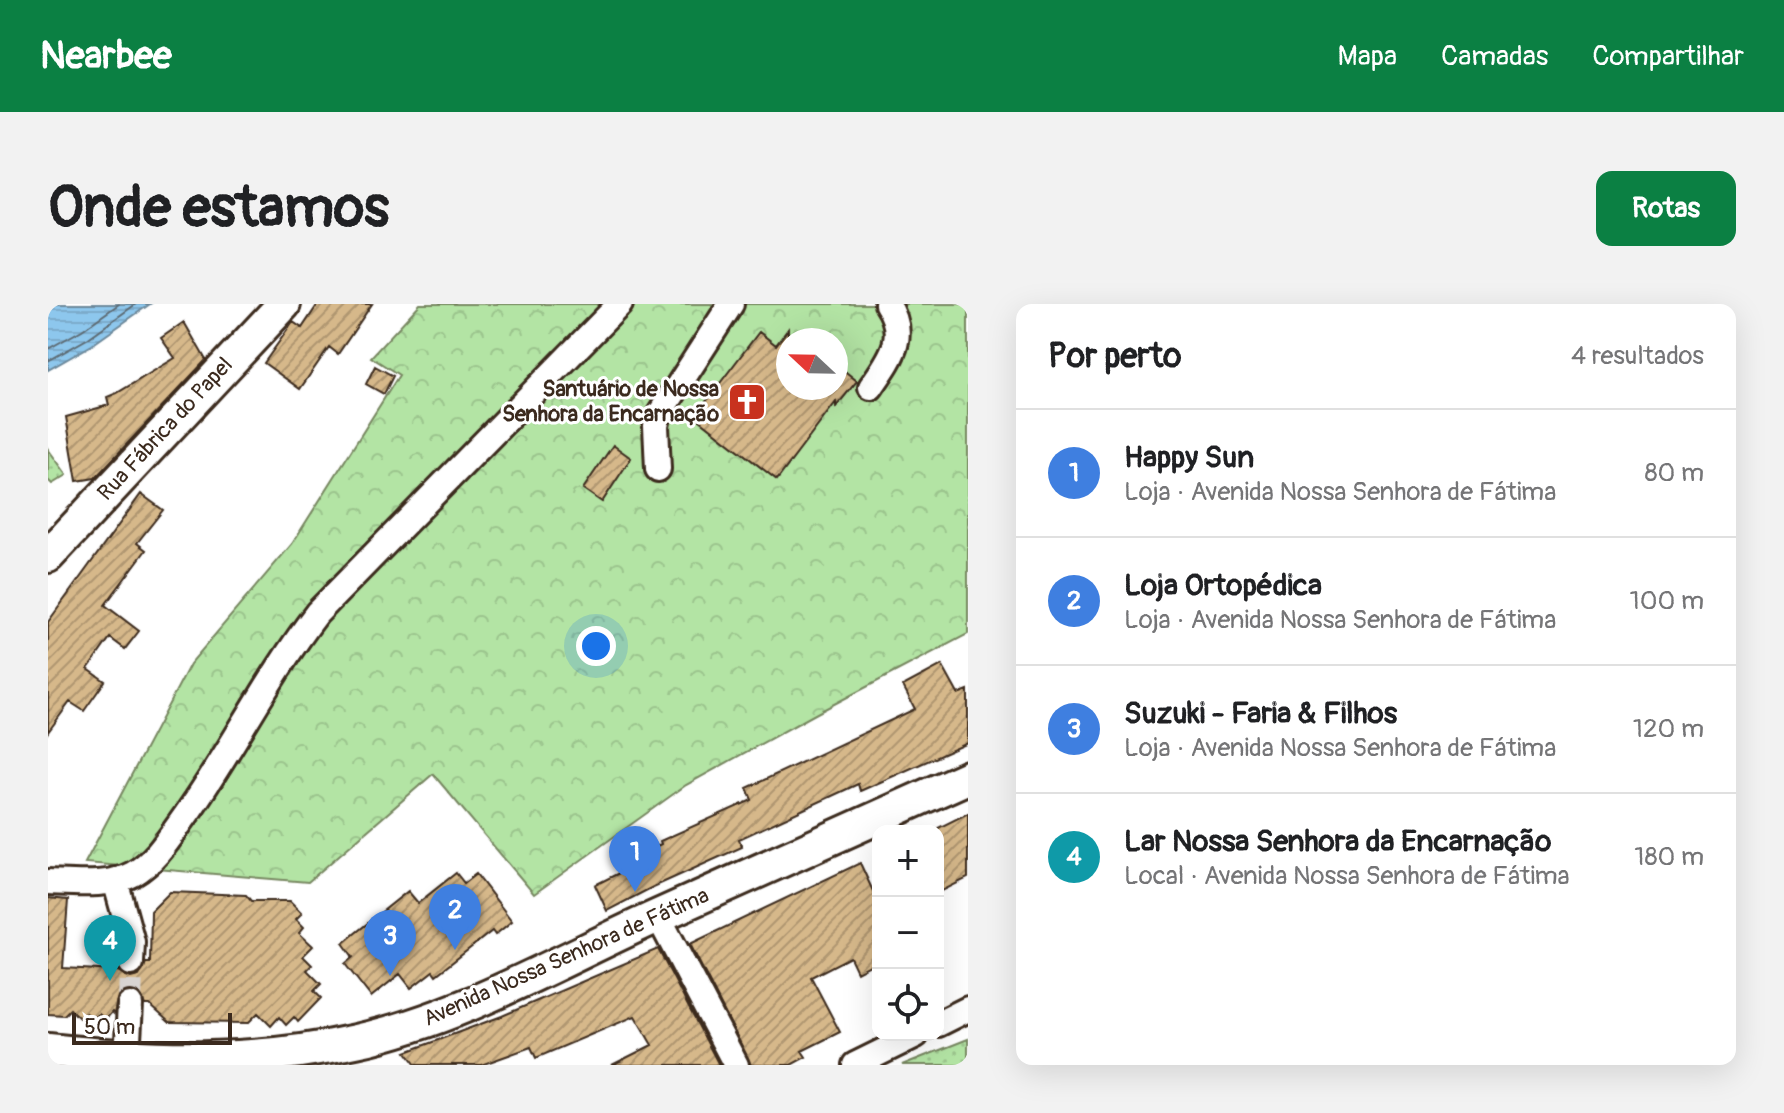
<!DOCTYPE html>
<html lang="pt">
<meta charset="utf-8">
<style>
:root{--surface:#fff;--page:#f2f2f2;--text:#202124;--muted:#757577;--line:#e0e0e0;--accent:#0b8043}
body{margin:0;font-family:Pangolin,sans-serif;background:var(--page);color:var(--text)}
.controls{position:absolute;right:24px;bottom:24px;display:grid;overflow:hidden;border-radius:16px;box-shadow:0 8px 32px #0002}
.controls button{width:72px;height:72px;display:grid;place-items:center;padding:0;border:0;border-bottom:2px solid var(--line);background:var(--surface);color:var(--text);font:40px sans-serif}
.compass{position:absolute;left:728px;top:24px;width:72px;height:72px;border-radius:50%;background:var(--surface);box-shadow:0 8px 32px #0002;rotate:292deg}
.scale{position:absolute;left:24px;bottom:20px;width:160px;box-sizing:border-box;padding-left:8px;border:4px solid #3b2a1e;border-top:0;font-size:22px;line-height:28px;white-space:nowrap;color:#3b2a1e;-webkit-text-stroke:6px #fff;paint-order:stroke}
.you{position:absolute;left:548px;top:342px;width:28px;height:28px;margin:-20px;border:6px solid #fff;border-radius:50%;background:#1a73e8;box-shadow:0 0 0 12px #1a73e833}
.badge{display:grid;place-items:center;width:52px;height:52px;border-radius:50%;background:var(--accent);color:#fff;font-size:26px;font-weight:700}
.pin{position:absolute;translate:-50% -66px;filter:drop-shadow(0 2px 4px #0008)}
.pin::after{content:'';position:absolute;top:42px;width:28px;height:24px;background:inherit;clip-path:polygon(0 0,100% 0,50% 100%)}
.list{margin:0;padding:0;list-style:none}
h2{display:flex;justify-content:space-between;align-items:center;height:104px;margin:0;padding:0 32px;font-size:34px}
h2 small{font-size:26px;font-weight:400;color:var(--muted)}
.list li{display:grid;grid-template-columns:52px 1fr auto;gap:24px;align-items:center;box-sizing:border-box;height:128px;padding:0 32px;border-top:2px solid var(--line)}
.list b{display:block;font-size:30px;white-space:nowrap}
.list p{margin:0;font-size:26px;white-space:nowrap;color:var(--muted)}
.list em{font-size:26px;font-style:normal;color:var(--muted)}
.icon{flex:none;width:44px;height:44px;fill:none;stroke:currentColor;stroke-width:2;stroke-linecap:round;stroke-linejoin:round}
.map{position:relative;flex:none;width:920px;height:761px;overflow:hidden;border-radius:16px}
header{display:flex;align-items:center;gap:48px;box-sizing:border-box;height:112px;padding:0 40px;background:var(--accent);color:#fff}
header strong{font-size:38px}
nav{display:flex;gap:44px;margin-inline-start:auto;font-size:28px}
.intro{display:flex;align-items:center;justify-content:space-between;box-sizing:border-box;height:192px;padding:0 48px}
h1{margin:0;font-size:56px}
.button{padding:20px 36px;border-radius:16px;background:var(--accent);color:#fff;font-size:28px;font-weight:700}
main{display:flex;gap:48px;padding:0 48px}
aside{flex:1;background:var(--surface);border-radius:16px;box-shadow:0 8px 32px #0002}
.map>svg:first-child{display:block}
.grass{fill:url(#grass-dots);stroke:#778761;stroke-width:2}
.forest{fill:url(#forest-crowns);stroke:#778761;stroke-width:2;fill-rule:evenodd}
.water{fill:url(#water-rules);stroke:#6c889a;stroke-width:2}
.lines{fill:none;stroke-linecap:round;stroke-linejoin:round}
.shore{stroke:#5c6971;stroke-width:2}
.building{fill:url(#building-hatch);stroke:#3b2a1e;stroke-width:2}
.minor-tunnel{stroke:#d8d4d2;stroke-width:24;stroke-dasharray:24 12;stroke-linecap:butt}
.minor-casing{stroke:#3b2a1e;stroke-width:30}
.major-casing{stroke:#3b2a1e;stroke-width:38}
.minor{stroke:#fff;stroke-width:24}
.major{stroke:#fff;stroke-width:32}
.labels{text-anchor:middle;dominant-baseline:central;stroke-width:6;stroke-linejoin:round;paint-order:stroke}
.poi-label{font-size:22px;font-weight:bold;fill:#3b2a1e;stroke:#fff;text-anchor:end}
.street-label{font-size:22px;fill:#3b2a1e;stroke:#fff}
</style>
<header>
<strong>Nearbee</strong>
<nav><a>Mapa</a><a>Camadas</a><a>Compartilhar</a></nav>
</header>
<div class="intro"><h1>Onde estamos</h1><a class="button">Rotas</a></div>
<main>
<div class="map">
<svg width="920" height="761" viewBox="0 0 920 761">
<defs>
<pattern id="grass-dots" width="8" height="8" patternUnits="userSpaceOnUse" patternTransform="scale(2)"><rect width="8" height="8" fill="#b3e4a4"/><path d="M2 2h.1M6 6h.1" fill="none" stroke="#9bc48d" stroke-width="1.8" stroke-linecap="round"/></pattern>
<pattern id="forest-crowns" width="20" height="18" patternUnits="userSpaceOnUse" patternTransform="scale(2)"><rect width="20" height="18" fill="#b3e4a4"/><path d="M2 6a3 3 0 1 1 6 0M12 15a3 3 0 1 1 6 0" fill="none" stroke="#9bc48d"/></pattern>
<pattern id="water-rules" width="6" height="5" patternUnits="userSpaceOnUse" patternTransform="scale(2)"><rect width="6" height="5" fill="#8dc7ed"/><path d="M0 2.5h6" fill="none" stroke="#7babcb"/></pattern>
<pattern id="building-hatch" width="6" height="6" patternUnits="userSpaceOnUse" patternTransform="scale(2)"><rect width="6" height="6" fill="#d6b88a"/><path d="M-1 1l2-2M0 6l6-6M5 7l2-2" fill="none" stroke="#af9670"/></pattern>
</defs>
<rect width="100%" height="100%" fill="#fff"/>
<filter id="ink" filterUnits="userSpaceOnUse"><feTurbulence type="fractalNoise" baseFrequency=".0125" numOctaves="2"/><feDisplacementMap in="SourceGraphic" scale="16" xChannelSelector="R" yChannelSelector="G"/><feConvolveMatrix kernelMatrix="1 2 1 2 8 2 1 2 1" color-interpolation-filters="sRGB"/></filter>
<g filter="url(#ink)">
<path class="grass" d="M 0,145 L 19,171 L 4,180 L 0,176 Z
M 920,735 L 920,761 L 854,761 Z"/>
<path class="forest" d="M 372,0 L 920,0 L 920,330 L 769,409 L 638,481 L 486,590 L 385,470 L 260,578 L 37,559 L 142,360 L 244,240 L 351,71 L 323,53 ZM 740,36 L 788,36 L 788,84 L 740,84 Z"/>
<path class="water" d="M 0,0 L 102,0 L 44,41 L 0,66 Z"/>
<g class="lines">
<path class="shore" d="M 0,45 L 34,26 L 71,0
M 0,57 L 39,35 L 88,0"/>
</g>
<path class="building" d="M 270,0 L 324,0 L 290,50 L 281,43 L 252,85 L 216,59 L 243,21 L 245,18 L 254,24 Z
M 136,18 L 158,56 L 47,174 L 29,177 L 18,113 L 61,101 L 59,93 L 69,89 L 127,54 L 113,34 Z
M 740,25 L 740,84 L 788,84 L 788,60 L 809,77 L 788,103 L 788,98 L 729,176 L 647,112 L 711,28 L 728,41 Z
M 327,62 L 345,72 L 336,90 L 318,80 Z
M 565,141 L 583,154 L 554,198 L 535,185 Z
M 93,190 L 115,206 L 89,239 L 98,246 L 57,301 L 91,327 L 77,345 L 62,334 L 40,365 L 57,377 L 36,407 L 22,398 L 0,428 L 0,318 Z
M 894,361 L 910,390 L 920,386 L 920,439 L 812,487 L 810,480 L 691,535 L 694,543 L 603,584 L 559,607 L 547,581 L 571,569 L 569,565 L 578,562 L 576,559 L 613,540 L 612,537 L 704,496 L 699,484 L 867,405 L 855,382 Z
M 920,509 L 920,574 L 890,589 L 890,524 Z
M 812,559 L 830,598 L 830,657 L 809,668 L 802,653 L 763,673 L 792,728 L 754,747 L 758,753 L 743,761 L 703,761 L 642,640 Z
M 408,569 L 416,579 L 428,570 L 464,617 L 447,631 L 444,627 L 388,671 L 385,667 L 363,684 L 352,670 L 323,693 L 297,660 L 305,653 L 295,639 L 360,587 L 370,599 Z
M 122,588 L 198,591 L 203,597 L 242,597 L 254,609 L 248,615 L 256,623 L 251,629 L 265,642 L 255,652 L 264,661 L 259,666 L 273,680 L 266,687 L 273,694 L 250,718 L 246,713 L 238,721 L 231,713 L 223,722 L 210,709 L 200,719 L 121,718 L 102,701 L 97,701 L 91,689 L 82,686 L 70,692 L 66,710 L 64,708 L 57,716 L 51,710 L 45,714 L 38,709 L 31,714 L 22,705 L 16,711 L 0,710 L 0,594 L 20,596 L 15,664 L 70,667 L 83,674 L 91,672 L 98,659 L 102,659 L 103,607 Z
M 610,645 L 671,761 L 564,761 L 604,741 L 587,712 L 488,754 L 483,743 L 433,761 L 368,761 L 358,748 L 454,712 Z"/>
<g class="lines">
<path class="minor-tunnel" d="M 82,701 L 83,659"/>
<g class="minor-casing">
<path id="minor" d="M 823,83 C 842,55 861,33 839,0
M 610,165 L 608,122 L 610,113 L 683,0
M 67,576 L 84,638 L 83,659
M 0,578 C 26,579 62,583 85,570 C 109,556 122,533 138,511 C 184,446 220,373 269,309 L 572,0
M 610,612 L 688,761
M 890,720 L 920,705
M 79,753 L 82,701
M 807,761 L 868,731"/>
</g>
<g class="major-casing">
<path id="major" d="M 0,252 L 236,0
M 0,746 C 104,757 205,760 308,737 C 414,714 512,656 610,612 C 713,565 817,520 920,473"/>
</g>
<use href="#minor" class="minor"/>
<use href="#major" class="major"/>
</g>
</g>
<defs>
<g id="church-square" transform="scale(2)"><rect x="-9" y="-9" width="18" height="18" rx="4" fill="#c8321e" stroke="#fff"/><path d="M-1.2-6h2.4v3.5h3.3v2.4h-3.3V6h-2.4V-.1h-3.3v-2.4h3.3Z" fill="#fff"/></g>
</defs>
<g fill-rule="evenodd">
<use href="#church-square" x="699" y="98"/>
</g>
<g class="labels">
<g class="poi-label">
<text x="671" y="85">Santuário de Nossa<tspan x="671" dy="25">Senhora da Encarnação</tspan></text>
</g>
<g class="street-label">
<text transform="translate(117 125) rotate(-47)">Rua Fábrica do Papel</text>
<text transform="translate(518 653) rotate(-24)">Avenida Nossa Senhora de Fátima</text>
</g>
</g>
</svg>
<div class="controls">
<button>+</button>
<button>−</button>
<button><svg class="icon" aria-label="locate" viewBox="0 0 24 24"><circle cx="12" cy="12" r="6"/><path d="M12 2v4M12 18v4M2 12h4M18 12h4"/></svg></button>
</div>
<svg class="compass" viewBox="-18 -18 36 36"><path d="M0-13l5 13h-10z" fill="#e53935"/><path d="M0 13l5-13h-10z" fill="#757577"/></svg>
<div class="scale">50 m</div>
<div class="you"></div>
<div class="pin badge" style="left:587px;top:588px;background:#3f7fe0">1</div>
<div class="pin badge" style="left:407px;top:646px;background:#3f7fe0">2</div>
<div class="pin badge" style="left:342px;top:672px;background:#3f7fe0">3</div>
<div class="pin badge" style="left:62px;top:677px;background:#0f9aa8">4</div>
</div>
<aside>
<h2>Por perto<small>4 resultados</small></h2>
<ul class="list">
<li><span class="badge" style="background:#3f7fe0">1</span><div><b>Happy Sun</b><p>Loja · Avenida Nossa Senhora de Fátima</p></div><em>80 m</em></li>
<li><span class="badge" style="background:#3f7fe0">2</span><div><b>Loja Ortopédica</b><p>Loja · Avenida Nossa Senhora de Fátima</p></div><em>100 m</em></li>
<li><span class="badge" style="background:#3f7fe0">3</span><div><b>Suzuki - Faria &amp; Filhos</b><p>Loja · Avenida Nossa Senhora de Fátima</p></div><em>120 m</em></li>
<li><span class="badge" style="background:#0f9aa8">4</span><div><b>Lar Nossa Senhora da Encarnação</b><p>Local · Avenida Nossa Senhora de Fátima</p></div><em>180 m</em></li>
</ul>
</aside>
</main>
